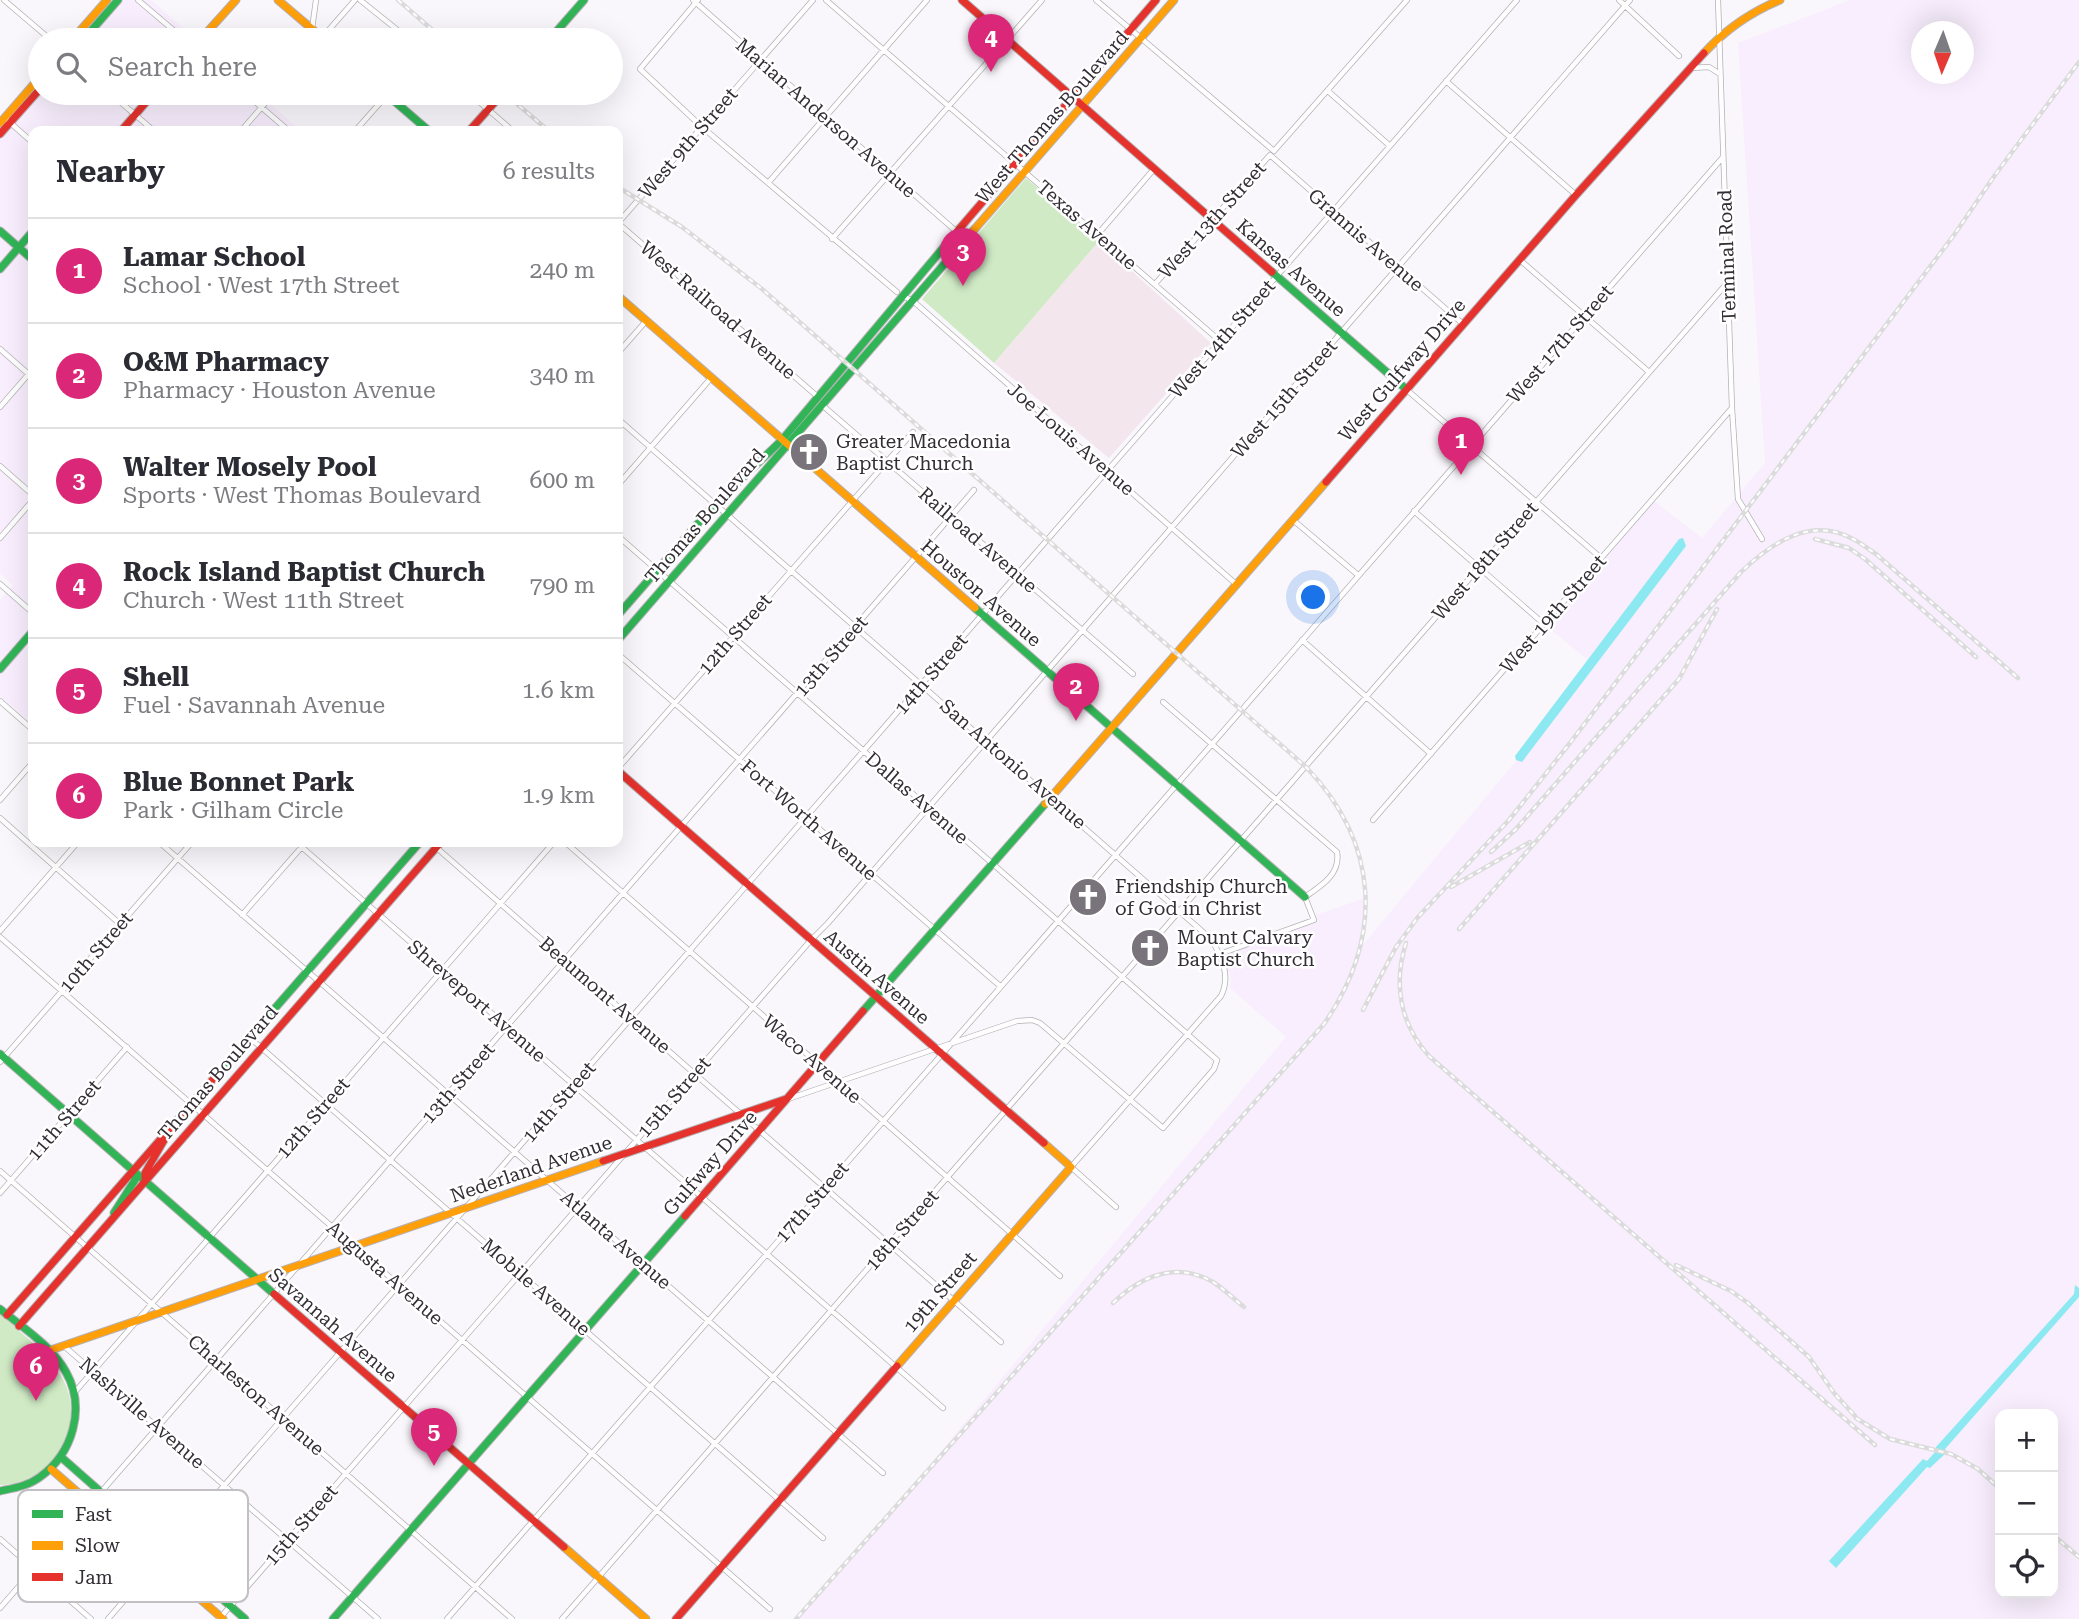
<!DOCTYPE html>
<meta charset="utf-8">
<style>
:root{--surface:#fff;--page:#f7f7f7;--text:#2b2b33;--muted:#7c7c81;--line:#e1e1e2;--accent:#db2777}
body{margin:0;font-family:"Roboto Serif",serif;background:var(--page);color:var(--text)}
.controls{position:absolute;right:21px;bottom:21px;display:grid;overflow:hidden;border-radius:14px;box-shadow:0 7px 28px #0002}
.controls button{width:63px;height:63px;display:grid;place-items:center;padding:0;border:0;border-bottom:2px solid var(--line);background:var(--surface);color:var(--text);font:35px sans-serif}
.compass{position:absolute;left:1911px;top:21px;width:63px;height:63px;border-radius:50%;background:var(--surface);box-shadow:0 7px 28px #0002;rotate:182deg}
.you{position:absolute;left:1314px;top:598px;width:24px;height:24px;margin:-18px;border:5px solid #fff;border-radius:50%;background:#1a73e8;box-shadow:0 0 0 10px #1a73e833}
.badge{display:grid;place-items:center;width:46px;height:46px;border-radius:50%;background:var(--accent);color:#fff;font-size:23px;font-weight:700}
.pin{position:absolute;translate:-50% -58px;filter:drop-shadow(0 2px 4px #0008)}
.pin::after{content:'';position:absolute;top:37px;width:24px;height:21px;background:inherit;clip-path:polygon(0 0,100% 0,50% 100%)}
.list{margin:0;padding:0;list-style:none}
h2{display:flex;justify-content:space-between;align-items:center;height:91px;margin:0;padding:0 28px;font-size:30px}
h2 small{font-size:23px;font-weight:400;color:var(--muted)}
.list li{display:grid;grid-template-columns:46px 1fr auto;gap:21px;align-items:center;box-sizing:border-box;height:105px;padding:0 28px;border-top:2px solid var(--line)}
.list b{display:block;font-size:26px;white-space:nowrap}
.list p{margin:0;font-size:23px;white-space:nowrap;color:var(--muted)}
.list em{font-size:23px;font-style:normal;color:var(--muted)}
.icon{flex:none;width:38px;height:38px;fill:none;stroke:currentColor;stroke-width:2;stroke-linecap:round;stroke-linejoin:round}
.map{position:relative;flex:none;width:2079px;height:1619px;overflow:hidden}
.search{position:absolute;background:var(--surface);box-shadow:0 7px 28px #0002;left:28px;top:28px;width:595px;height:77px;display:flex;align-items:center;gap:18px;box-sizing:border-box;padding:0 24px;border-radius:38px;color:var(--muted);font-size:26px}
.panel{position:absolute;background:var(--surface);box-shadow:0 7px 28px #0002;left:28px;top:126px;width:595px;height:721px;border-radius:14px}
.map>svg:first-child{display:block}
.built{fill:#f8eefd;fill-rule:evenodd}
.education{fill:#f3e7ed}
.green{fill:#d0eac5}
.water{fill:#8de9f1}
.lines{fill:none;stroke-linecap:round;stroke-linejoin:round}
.street-casing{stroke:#b4b1b5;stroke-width:6}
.fast-casing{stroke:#b4b1b5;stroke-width:9}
.slow-casing{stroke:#b4b1b5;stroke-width:9}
.jam-casing{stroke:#b4b1b5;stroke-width:9}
.street{stroke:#fefeff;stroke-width:4.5}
.fast{stroke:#30b455;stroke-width:7}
.slow{stroke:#ff9f0a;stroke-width:7}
.jam{stroke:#e5322d;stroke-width:7}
.rail-casing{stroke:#dbdbdc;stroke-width:4.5}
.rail{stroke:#fff;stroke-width:2;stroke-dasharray:5;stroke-linecap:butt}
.labels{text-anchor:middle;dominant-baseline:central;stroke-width:5;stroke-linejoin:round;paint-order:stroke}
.street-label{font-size:19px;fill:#332e35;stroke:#fff}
.poi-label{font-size:19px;fill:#332e35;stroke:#fff;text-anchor:start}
.key{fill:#fff;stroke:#c2c0c2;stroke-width:2}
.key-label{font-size:19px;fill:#332e35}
</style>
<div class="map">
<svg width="2079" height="1619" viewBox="0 0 2079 1619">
<rect width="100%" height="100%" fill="#faf7fc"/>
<path class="built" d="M 102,0 L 151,0 L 197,40 L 67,40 Z
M 1850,0 L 2079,0 L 2079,1619 L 796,1619 L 862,1546 L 1286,1037 L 1230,988 L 1231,978 L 1223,954 L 1313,916 L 1365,898 L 1362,946 L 1595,666 L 1544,624 L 1653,500 L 1702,538 L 1765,463 L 1738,43 ZM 1922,32 L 1964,32 L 1964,74 L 1922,74 ZM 2000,1414 L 2053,1414 L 2053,1593 L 2000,1593 Z
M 40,71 L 40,93 L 257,93 L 301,131 L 33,131 L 33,725 L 0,695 L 0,600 L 13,585 L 0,574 L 0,117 Z"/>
<path class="education" d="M 1099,241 L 1211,343 L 1109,458 L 994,363 Z"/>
<path class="green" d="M 1026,178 L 1099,241 L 994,363 L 922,299 Z
M 0,1314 C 33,1344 82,1376 69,1427 C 66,1440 62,1450 52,1461 C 39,1475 20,1485 0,1485 Z"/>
<path class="water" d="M 1683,538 L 1686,546 L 1522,762 L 1516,760 L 1515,756 L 1679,539 Z
M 2075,1285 L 2079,1288 L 2079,1297 L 1945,1449 L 1947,1452 L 1930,1468 L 1927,1467 L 1836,1568 L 1829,1561 L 1923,1459 L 1927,1461 L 1936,1451 L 1936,1447 L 2074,1294 Z"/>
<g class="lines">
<g class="street-casing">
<path id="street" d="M 4,0 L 51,40
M 138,0 L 185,40
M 360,0 L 410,40
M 693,0 L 957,232
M 698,0 L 640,69 L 702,127 L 897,292
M 826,0 L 1220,341
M 1096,0 L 1274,151 L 1407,0
M 1619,0 L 1679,56
M 1718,0 L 1732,408 L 1738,499 L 1762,539
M 312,29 L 316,0
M 320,40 L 355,0
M 1691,68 L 1709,67 L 1720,74
M 1446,81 L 1576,195
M 1328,91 L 1390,146
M 110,93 L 154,131
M 245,93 L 289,131
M 469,93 L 513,131
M 5,118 L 33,143
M 241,131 L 274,93
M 355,131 L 387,95
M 768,183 L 927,0
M 618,223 L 813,0
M 618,223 L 818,397
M 1098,234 L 1154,169
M 832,239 L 1042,0
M 1520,260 L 1649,372
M 1155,284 L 1270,155 L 1463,324
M 903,296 L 913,301 L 1236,584
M 0,349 L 33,378
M 618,353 L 646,321
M 1407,390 L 1601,558
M 822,405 L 1133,674
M 0,407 L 33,369
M 618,419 L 1211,939 C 1222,957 1231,976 1221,996 L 1071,1167 L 1116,1207
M 0,466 L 33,495
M 618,485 L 711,378
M 1414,511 L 1544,624
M 1293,520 L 1358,575
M 618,536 L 1217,1060 L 1214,1069 L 1163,1128 L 1040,1023 L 1032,1020 L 1017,1021 L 788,1099
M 0,538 L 33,500
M 0,584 L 33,613
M 1302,640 L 1431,754
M 618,654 L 1000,986
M 0,701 L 33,730
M 1163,702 L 1337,852 C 1341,874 1321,886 1305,897 L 1314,920 L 1220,954
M 618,768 L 913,432
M 0,800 L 33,762
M 0,818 L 120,924
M 1373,820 L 1732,408
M 159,842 L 883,1473
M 296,842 L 943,1408
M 430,842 L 1001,1342
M 565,842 L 1060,1276
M 242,915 L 306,842
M 0,931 L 78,842
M 0,937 L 770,1609
M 249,1037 L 823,1538
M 0,1062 L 192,842
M 0,1171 L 512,1619
M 0,1193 L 127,1047
M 64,1346 L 378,1619
M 74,1393 L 554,842
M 0,1539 L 91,1619
M 0,1608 L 974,490
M 108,1619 L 1517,0
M 219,1619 L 811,940 L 828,923 L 1630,0
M 447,1619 L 978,1013 L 1723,157
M 562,1619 L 1728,282"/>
</g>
<g class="fast-casing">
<path id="fast" d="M 83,40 L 118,0
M 549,40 L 584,0
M 385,93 L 429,131
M 0,231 L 33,260
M 0,269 L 33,231
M 1272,272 L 1406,389
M 975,608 L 1305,897
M 618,615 L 715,504 L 782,440 L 954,235
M 618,640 L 973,231
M 0,669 L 33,631
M 863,1011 L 1045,804
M 0,1054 L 274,1294
M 222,1069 L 420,842
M 114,1213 L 135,1180 L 133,1171
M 0,1309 C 22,1327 52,1346 66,1372 C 86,1408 73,1453 40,1477 C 28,1486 14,1488 0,1491
M 61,1457 L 245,1619
M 333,1619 L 685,1216"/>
</g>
<g class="slow-casing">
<path id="slow" d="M 278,0 L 325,40
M 72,40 L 107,0
M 200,40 L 236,0
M 1704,53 C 1725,30 1751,12 1780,0
M 0,123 L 40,77
M 973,231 L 1174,0
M 618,296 L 975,608
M 1045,804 L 1326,482
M 48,1351 L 603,1161
M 897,1366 L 1071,1167 L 1044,1143
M 51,1469 L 223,1619
M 564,1547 L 646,1619"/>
</g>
<g class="jam-casing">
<path id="jam" d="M 962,0 L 1272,272
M 121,131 L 154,93
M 469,131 L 503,93
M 0,134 L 40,89
M 954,235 L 1156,0
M 1326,482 L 1576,195 L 1704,53
M 618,771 L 1044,1143
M 603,1161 L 786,1099
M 145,1181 L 145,1173 L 167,1135
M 685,1216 L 863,1011
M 274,1294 L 564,1547
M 7,1315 L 222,1069
M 19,1326 L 441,842
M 676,1619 L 897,1366"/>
</g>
<use href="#street" class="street"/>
<use href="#fast" class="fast"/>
<use href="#slow" class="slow"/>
<use href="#jam" class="jam"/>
<g class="rail-casing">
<path id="rail" d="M 398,0 L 444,40
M 504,93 L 549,131
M 618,187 L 682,227 L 762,289 L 1306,767 C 1380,844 1384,937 1324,1024 L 796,1619
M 1815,539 L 1849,548 L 1865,559 L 1976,657
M 1491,852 L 1516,829 L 1741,572 C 1771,543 1811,516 1853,539 C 1861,543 1868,549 1876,554 L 2018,678
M 1451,887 L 1530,842
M 1459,929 L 1679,679 L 1717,609
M 1406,943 C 1393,984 1400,1024 1429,1056 L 1875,1445
M 1363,1010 L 1396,947 L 1418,917 L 1509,820 L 1570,743 L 1954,235 L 1995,175 L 2079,62
M 1676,1265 L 1731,1291 L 1748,1303 L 1809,1357 L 1834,1393 L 1855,1416
M 1113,1303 C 1141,1276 1176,1261 1213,1282 C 1224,1289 1234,1299 1244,1307
M 1856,1418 L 1890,1439 L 1951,1454 L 1978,1469 L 2000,1489
M 2053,1535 L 2079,1557"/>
</g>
<use href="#rail" class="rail"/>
</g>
<defs>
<g id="church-disc" transform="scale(2.0125)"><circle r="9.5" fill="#79747b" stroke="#fff"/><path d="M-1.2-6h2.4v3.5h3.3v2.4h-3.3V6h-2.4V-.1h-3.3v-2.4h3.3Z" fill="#fff"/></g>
</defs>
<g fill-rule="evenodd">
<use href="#church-disc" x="809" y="452"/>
<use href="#church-disc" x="1088" y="897"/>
<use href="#church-disc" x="1150" y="948"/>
</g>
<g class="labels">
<g class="street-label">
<text transform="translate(1052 117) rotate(-49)">West Thomas Boulevard</text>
<text transform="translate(826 118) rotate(41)">Marian Anderson Avenue</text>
<text transform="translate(688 143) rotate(-49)">West 9th Street</text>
<text transform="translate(1212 220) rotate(-48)">West 13th Street</text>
<text transform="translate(1087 225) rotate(41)">Texas Avenue</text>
<text transform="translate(1366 240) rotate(41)">Grannis Avenue</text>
<text transform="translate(1727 256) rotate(-92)">Terminal Road</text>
<text transform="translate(1291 268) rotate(41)">Kansas Avenue</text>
<text transform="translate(718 310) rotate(41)">West Railroad Avenue</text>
<text transform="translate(1222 339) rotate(-49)">West 14th Street</text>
<text transform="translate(1560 344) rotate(-49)">West 17th Street</text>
<text transform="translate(1402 370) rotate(-49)">West Gulfway Drive</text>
<text transform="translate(1284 399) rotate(-49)">West 15th Street</text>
<text transform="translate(1071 439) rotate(41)">Joe Louis Avenue</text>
<text transform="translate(705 516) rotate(-49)">Thomas Boulevard</text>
<text transform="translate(978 540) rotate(41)">Railroad Avenue</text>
<text transform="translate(1485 561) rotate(-49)">West 18th Street</text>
<text transform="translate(981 593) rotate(41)">Houston Avenue</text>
<text transform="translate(1553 614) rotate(-49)">West 19th Street</text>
<text transform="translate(735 634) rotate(-49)">12th Street</text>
<text transform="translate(831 656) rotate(-49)">13th Street</text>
<text transform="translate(931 674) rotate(-49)">14th Street</text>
<text transform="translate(1013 764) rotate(41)">San Antonio Avenue</text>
<text transform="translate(917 798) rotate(41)">Dallas Avenue</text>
<text transform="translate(809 820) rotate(41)">Fort Worth Avenue</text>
<text transform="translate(96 952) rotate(-49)">10th Street</text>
<text transform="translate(877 977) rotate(41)">Austin Avenue</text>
<text transform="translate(605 995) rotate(41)">Beaumont Avenue</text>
<text transform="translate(477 1001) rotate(41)">Shreveport Avenue</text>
<text transform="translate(812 1059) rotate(41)">Waco Avenue</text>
<text transform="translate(218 1073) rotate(-49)">Thomas Boulevard</text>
<text transform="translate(458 1083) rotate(-49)">13th Street</text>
<text transform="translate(674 1097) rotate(-49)">15th Street</text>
<text transform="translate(559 1102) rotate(-49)">14th Street</text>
<text transform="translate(313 1118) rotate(-49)">12th Street</text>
<text transform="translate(64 1120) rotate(-49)">11th Street</text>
<text transform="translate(710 1163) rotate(-49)">Gulfway Drive</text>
<text transform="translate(531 1169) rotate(-19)">Nederland Avenue</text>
<text transform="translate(812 1202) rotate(-49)">17th Street</text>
<text transform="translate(902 1230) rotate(-49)">18th Street</text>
<text transform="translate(616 1240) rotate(41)">Atlanta Avenue</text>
<text transform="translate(385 1273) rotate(41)">Augusta Avenue</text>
<text transform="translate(536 1287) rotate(41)">Mobile Avenue</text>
<text transform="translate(940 1292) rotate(-49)">19th Street</text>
<text transform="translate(333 1325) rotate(41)">Savannah Avenue</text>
<text transform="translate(256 1395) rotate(41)">Charleston Avenue</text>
<text transform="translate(142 1413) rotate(41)">Nashville Avenue</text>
<text transform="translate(301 1525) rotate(-49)">15th Street</text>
</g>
<g class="poi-label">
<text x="836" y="441">Greater Macedonia<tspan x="836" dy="22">Baptist Church</tspan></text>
<text x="1115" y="886">Friendship Church<tspan x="1115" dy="22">of God in Christ</tspan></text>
<text x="1177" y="937">Mount Calvary<tspan x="1177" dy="22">Baptist Church</tspan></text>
</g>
</g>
<rect x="18" y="1490" width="230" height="112" rx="10" class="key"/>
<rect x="32" y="1510" width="31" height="8" fill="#30b455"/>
<rect x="32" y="1541" width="31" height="9" fill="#ff9f0a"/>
<rect x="32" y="1573" width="31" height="8" fill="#e5322d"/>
<g class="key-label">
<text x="75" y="1521">Fast</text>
<text x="75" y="1552">Slow</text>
<text x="75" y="1584">Jam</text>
</g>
</svg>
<div class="controls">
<button>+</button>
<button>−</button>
<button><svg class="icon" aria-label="locate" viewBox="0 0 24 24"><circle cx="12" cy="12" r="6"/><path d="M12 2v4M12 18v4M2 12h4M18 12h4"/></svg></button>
</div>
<svg class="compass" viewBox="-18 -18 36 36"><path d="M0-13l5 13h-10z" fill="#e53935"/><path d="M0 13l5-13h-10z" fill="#7c7c81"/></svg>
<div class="you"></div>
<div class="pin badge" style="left:1461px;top:475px">1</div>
<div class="pin badge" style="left:1076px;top:721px">2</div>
<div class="pin badge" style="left:963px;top:286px">3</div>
<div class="pin badge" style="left:991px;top:72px">4</div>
<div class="pin badge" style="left:434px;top:1466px">5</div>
<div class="pin badge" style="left:36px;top:1401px">6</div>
<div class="search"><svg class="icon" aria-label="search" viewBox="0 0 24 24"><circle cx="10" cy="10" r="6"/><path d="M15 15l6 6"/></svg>Search here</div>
<section class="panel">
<h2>Nearby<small>6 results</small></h2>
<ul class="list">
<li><span class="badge">1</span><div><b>Lamar School</b><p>School · West 17th Street</p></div><em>240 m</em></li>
<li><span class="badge">2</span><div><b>O&amp;M Pharmacy</b><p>Pharmacy · Houston Avenue</p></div><em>340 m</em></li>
<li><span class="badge">3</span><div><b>Walter Mosely Pool</b><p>Sports · West Thomas Boulevard</p></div><em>600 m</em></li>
<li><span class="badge">4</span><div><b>Rock Island Baptist Church</b><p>Church · West 11th Street</p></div><em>790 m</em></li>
<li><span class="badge">5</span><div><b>Shell</b><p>Fuel · Savannah Avenue</p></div><em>1.6 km</em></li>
<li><span class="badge">6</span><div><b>Blue Bonnet Park</b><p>Park · Gilham Circle</p></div><em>1.9 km</em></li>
</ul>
</section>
</div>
